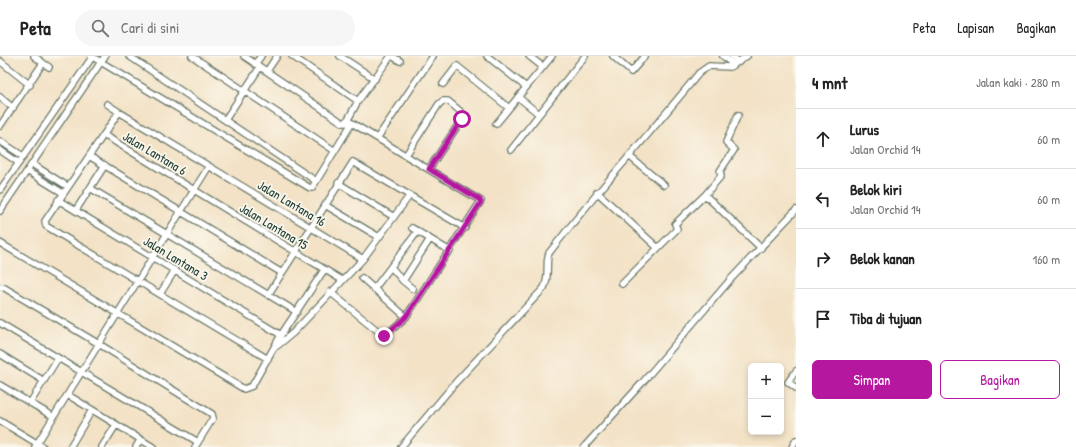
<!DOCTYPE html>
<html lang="id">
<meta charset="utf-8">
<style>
:root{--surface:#fff;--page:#f6f6f6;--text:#222;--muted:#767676;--line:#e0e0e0;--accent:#b5179e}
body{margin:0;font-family:"Patrick Hand",sans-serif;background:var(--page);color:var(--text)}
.controls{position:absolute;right:12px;bottom:12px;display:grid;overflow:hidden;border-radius:6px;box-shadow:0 2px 6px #0003}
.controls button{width:36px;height:36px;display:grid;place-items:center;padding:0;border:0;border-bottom:1px solid var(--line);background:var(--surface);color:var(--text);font:20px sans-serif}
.stop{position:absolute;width:12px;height:12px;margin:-9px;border:3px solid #b5179e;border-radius:50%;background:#fff}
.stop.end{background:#b5179e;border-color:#fff;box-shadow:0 1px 4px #0008}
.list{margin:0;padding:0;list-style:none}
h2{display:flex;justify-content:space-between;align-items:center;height:52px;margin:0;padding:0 16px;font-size:17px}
h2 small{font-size:13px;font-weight:400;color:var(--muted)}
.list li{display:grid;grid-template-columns:26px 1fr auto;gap:12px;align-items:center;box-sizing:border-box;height:60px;padding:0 16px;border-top:1px solid var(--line)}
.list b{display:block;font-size:15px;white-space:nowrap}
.list p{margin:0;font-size:13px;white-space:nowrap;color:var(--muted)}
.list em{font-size:13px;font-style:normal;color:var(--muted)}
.actions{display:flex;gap:8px;padding:12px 16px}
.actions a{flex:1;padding:9px 0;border:1px solid var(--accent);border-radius:6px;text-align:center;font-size:14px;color:var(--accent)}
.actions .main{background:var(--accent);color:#fff}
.icon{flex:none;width:22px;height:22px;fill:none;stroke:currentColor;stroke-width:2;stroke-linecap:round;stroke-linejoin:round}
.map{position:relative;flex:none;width:796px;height:391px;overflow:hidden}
header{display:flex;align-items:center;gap:24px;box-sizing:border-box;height:56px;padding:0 20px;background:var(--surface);border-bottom:1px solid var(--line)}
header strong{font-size:19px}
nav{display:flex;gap:22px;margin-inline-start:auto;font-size:14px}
.search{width:280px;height:36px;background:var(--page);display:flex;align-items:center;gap:10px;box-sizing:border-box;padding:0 14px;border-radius:22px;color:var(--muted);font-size:15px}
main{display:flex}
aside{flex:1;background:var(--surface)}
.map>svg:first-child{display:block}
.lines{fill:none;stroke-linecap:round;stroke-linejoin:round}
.street-casing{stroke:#697767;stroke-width:8}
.street{stroke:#fff;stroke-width:5.5}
.route{stroke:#b5179e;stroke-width:5}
.labels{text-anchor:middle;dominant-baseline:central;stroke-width:3.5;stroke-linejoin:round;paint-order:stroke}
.street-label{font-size:13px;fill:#1f3d34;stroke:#fbf7ec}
</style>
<header>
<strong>Peta</strong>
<div class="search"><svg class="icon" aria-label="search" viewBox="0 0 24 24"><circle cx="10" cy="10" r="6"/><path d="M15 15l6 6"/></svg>Cari di sini</div>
<nav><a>Peta</a><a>Lapisan</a><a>Bagikan</a></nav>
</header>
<main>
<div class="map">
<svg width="796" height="391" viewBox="0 0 796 391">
<rect width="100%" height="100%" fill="#fbf7ec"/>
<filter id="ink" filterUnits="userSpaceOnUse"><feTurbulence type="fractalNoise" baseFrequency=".025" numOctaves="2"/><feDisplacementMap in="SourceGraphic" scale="8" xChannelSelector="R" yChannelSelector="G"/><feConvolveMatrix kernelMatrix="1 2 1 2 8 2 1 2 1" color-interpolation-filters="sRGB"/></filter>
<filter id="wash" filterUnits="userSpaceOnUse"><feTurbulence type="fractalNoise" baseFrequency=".012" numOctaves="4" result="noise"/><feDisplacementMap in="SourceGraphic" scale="16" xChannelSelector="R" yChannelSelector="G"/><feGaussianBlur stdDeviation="0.9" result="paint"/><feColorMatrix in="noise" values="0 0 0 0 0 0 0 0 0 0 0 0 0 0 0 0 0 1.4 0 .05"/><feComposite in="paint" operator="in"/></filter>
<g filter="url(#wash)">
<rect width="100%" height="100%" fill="#f3e2c6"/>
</g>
<g filter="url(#ink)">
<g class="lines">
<g class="street-casing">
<path id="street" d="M 91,0 L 310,132 L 312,132 L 352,67
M 129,0 L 316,125
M 192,0 L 335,95
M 244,0 L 343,67 L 346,67 L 358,45 L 391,0
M 292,0 L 358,45
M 340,0 L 375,23
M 392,0 L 400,5
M 487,0 L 526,31
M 529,0 L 543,11
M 613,0 L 631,16 L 645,0
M 723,0 L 734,9
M 732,0 L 739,6
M 0,5 L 30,29
M 43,7 L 49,11
M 255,8 L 261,0
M 267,15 L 277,0
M 443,28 L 457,10 L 509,52
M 0,41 L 13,52
M 518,41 L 539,58
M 107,48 L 119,56
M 225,64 L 260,11
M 496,68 L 552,0
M 0,70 L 43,7 L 34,0
M 104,79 L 342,224
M 378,81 L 433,0
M 0,85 L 23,100
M 0,94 L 19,107
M 511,94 L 585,0
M 406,99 L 439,48 L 443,45 L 448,45 L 460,55 L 462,63 L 429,113
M 89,100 L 282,217
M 629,100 L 664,129
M 32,108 L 67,130
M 27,115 L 63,137
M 338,127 L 394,161
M 90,132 L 297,256
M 0,134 L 93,0
M 597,136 L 658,192
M 705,139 L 761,192
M 58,144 L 281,279
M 325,149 L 379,181
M 76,154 L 105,109
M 0,155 L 105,0
M 412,172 L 450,195
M 0,187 L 244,333 L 252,330 L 281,279 L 324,214
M 391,211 L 403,225 L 413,233
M 362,222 L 406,261
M 403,225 L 430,183
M 622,228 L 677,173 L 675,168 L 705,139 L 721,120 L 720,115 L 734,94 L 726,86 L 738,59
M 0,231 L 3,231 L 99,288 L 212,358 L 213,362 L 195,391
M 374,233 L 418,175
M 330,236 L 383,279 L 386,279 L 406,261 L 481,145 L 347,64
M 160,238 L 175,214
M 268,239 L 353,106 L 465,172
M 0,267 L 198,386
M 277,290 L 293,277 L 363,203 L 410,139
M 0,298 L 44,325
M 268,303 L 46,170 L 45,165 L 119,56 L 363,203
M 796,315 L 788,326 L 796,332
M 0,329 L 54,361
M 68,339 L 153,391
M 30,347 L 58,302
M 0,365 L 43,391
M 35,391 L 209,110
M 70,391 L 92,354
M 102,391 L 116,369
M 136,391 L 140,384
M 401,391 L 456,326 L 544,232 C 550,220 545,208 549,197 C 597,135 650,78 699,17 L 709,10 L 730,11 L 747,0
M 584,391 L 642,327 L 730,224 L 796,154
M 792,391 L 796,384"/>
</g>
<use href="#street" class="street"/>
</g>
</g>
<g class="lines" filter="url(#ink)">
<path class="route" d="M 384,280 L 406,261 L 481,146 L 480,144 L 429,113 L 462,63"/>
</g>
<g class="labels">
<g class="street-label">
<text transform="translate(155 97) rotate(31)">Jalan Lantana 6</text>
<text transform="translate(292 147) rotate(31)">Jalan Lantana 16</text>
<text transform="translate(274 170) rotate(31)">Jalan Lantana 15</text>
<text transform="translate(176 202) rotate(31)">Jalan Lantana 3</text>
</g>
</g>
</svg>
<div class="controls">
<button>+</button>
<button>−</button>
</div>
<div class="stop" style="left:462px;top:63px"></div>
<div class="stop end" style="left:384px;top:280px"></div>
</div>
<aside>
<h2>4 mnt<small>Jalan kaki · 280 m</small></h2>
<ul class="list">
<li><svg class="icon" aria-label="ahead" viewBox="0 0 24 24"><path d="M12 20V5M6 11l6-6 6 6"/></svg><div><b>Lurus</b><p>Jalan Orchid 14</p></div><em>60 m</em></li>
<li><svg class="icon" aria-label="left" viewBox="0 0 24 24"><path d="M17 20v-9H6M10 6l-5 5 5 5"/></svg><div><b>Belok kiri</b><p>Jalan Orchid 14</p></div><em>60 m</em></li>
<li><svg class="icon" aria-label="right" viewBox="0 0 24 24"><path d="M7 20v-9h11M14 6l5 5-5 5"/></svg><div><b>Belok kanan</b></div><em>160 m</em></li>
<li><svg class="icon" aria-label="arrive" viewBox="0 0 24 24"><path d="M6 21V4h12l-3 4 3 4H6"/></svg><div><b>Tiba di tujuan</b></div></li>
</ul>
<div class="actions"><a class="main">Simpan</a><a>Bagikan</a></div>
</aside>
</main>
